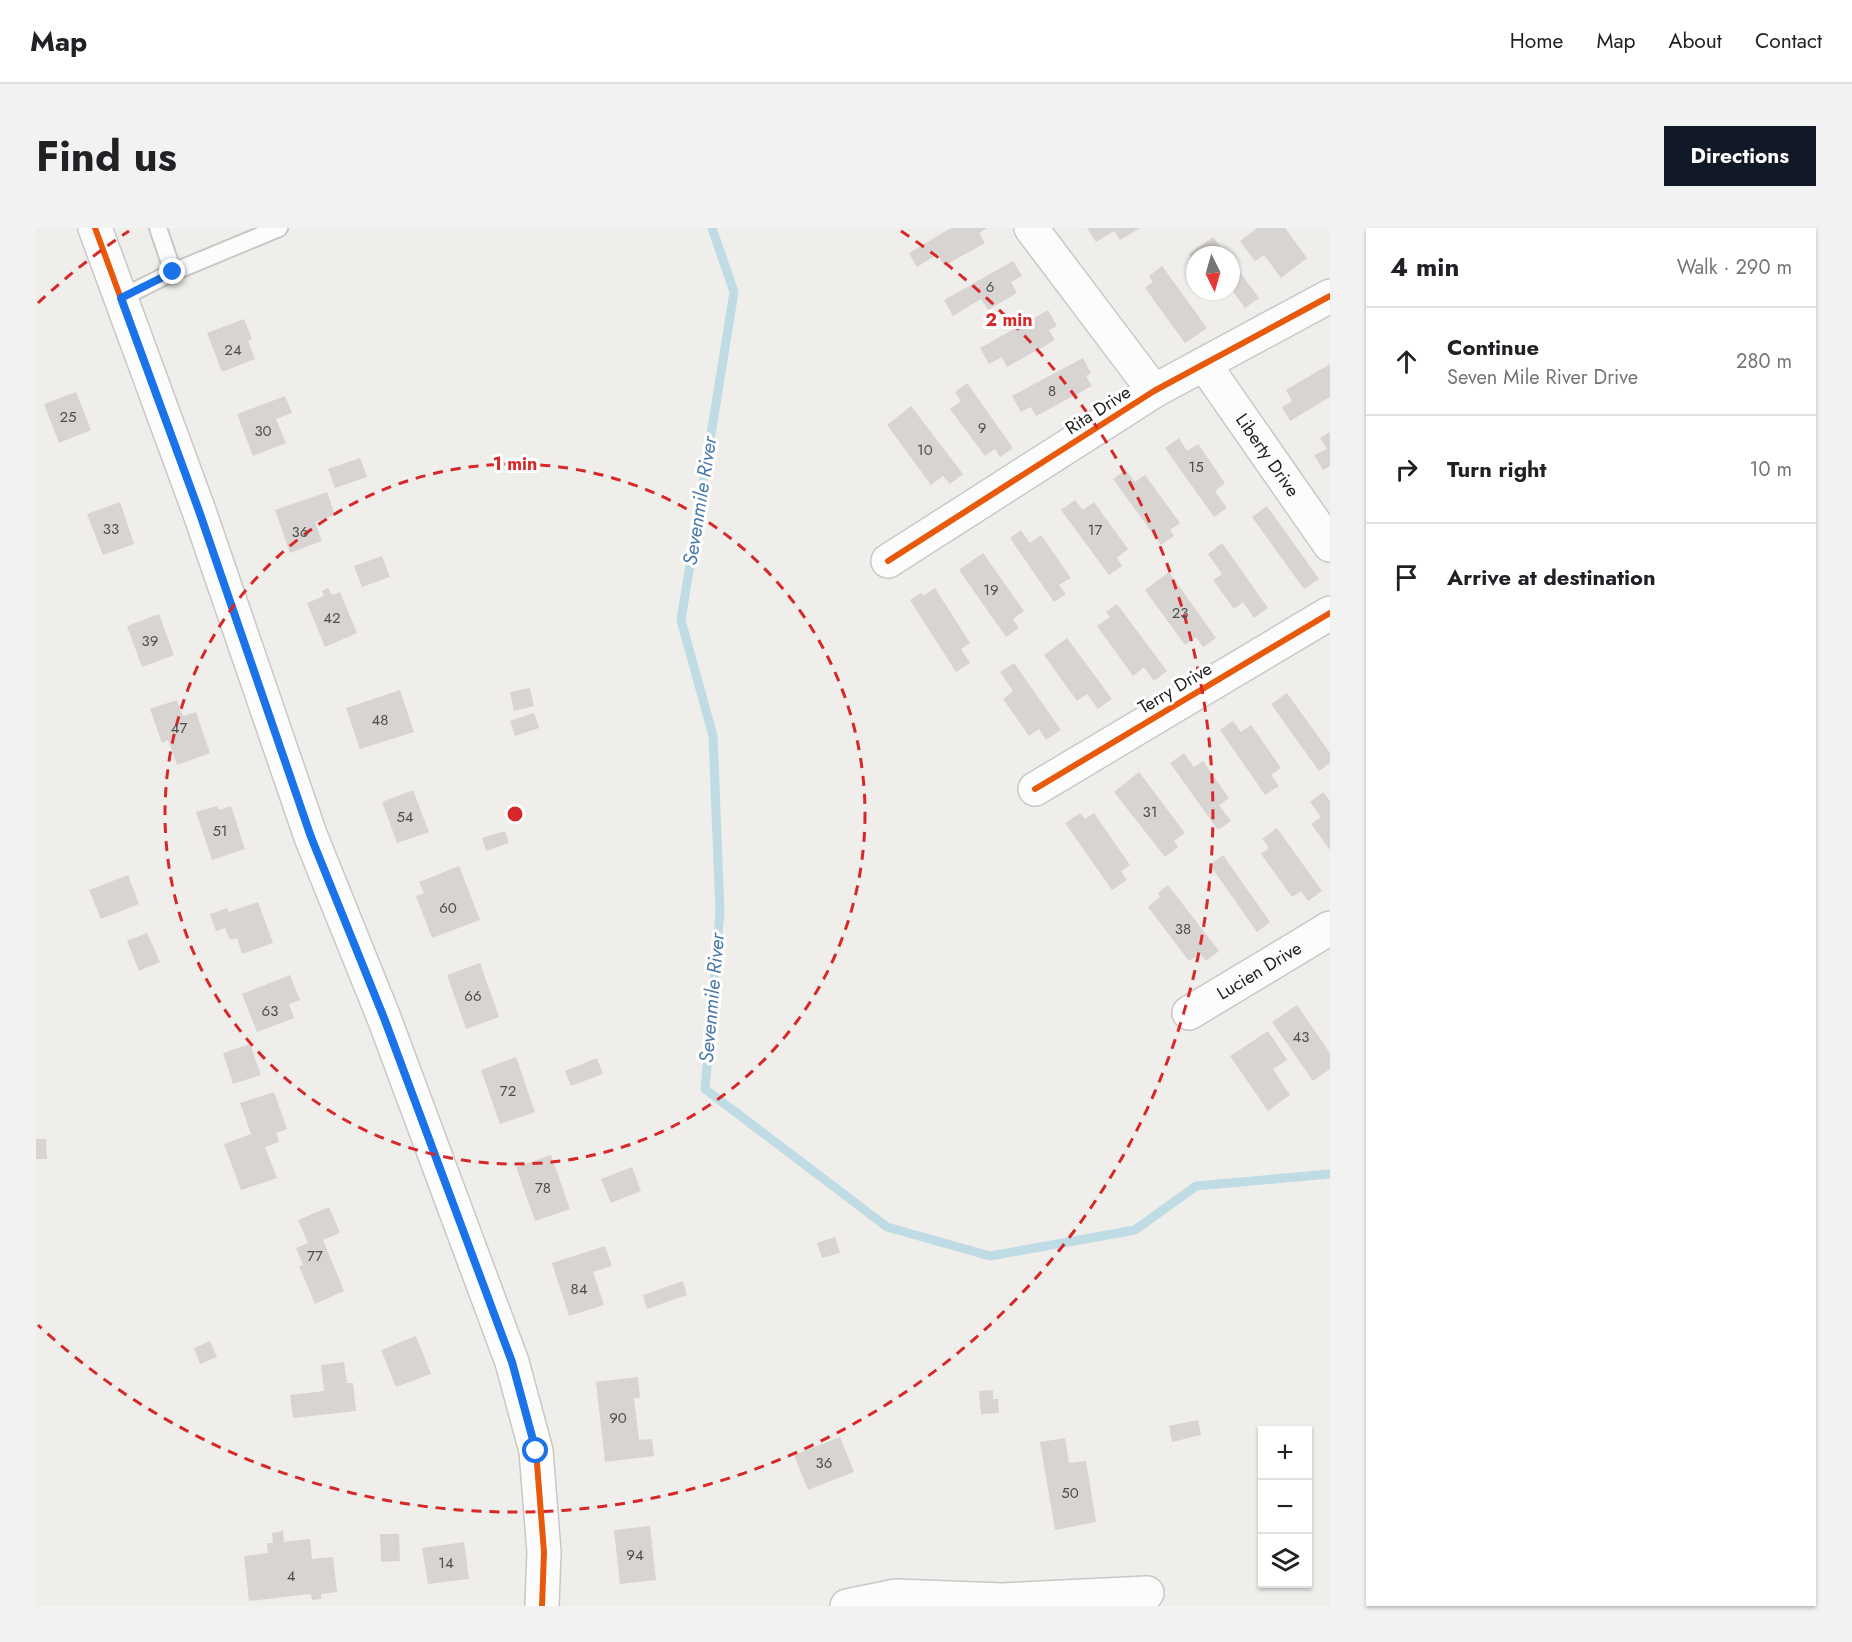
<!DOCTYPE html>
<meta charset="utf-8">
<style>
:root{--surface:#fff;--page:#f2f2f2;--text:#202124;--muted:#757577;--line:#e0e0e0;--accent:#111827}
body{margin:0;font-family:Jost,sans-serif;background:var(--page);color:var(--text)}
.controls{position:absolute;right:18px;bottom:18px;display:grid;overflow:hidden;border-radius:0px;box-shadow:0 2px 4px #0004}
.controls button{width:54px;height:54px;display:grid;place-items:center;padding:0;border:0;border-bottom:2px solid var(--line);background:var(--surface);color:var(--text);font:30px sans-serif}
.compass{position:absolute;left:1150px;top:18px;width:54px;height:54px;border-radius:50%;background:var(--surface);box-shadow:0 2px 4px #0004;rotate:175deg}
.stop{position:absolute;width:18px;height:18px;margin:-14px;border:4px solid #1a73e8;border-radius:50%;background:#fff}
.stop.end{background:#1a73e8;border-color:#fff;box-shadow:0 2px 6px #0008}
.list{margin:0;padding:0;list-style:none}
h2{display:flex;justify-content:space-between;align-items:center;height:78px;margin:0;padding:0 24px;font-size:26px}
h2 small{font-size:20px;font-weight:400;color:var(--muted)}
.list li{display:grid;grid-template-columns:39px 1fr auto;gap:18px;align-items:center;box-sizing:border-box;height:108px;padding:0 24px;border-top:2px solid var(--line)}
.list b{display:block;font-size:22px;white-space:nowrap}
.list p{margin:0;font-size:20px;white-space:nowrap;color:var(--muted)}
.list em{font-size:20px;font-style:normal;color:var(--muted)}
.icon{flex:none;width:33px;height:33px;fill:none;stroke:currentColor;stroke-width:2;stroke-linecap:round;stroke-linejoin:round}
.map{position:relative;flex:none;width:1294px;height:1378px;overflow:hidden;border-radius:0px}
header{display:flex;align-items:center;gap:36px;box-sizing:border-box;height:84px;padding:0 30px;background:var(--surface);border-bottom:2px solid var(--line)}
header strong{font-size:28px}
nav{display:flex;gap:33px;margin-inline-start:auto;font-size:21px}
.intro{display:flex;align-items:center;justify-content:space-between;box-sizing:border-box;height:144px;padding:0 36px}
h1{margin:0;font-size:42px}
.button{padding:15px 27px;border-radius:0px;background:var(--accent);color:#fff;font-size:21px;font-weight:700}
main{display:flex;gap:36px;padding:0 36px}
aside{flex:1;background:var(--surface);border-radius:0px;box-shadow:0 2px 4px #0004}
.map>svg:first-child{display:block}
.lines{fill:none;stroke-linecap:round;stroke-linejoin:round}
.stream{stroke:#bfdbe3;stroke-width:9}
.building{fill:#d7d4d2}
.service-casing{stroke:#c9c8c7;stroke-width:20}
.minor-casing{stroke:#c9c8c7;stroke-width:36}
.service{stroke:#fdfcfc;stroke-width:16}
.minor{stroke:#fdfcfc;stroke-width:33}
.cycleway-casing{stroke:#fff;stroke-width:10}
.cycleway{stroke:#e8590c;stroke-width:6}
.route{stroke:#1a73e8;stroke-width:8}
.ring{fill:none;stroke:#d62828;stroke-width:3;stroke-dasharray:10 8}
.labels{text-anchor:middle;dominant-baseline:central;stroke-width:6;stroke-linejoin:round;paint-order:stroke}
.number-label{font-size:15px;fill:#4f4e4e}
.street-label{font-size:18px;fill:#222;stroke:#fff}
.water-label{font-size:20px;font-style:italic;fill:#4a7aab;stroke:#fff}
.centre{fill:#d62828;stroke:#fff;stroke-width:3}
.ring-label{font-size:18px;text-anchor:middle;font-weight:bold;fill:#d62828;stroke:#fff;stroke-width:6;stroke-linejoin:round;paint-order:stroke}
</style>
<header>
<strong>Map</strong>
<nav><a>Home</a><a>Map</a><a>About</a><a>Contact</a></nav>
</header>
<div class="intro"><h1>Find us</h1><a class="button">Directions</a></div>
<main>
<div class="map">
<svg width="1294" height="1378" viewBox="0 0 1294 1378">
<rect width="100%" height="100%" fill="#f0eeeb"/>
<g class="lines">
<path class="stream" d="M 676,0 L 698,64 L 645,392 L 677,508 L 684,684 L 669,861 L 851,999 L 954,1028 L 1099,1002 L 1160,958 L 1294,946"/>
</g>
<path class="building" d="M 915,0 L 951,0 L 943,5 L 949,15 L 908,38 L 902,26 L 881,39 L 873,25 Z
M 1051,0 L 1104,0 L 1084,12 L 1078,3 L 1060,14 Z
M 1221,0 L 1249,0 L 1271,30 L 1245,50 L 1228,27 L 1219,33 L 1204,13 Z
M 1177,9 L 1191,27 L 1159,27 L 1159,34 L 1153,26 Z
M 1195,32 L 1223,70 L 1209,80 L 1195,61 Z
M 977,33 L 986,48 L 975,54 L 981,65 L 952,82 L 945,71 L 917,88 L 908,72 Z
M 1126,38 L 1171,100 L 1149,115 L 1109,60 L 1117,54 L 1113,48 Z
M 1012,82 L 1021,98 L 1013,102 L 1019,112 L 971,139 L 966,129 L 953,136 L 944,120 Z
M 208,91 L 216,111 L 212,113 L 219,131 L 186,144 L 171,105 Z
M 1047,130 L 1055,145 L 1050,148 L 1056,158 L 1000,188 L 995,179 L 985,184 L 976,168 Z
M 1294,136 L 1294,169 L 1254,193 L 1246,179 L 1256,173 L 1250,162 Z
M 931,155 L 977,220 L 964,229 L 959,221 L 949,228 L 914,181 L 925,173 L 919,164 Z
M 40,164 L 55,202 L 23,215 L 8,176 Z
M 249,168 L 256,185 L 240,191 L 250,215 L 217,228 L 201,186 Z
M 875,178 L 927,246 L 914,256 L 907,248 L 895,257 L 851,197 Z
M 1294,204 L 1294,238 L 1287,242 L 1278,227 L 1291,221 L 1284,210 Z
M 1143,210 L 1151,223 L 1162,216 L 1189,255 L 1179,263 L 1191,280 L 1178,289 L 1129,220 Z
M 324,230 L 331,249 L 299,260 L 292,241 Z
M 1090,242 L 1099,254 L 1109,247 L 1144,295 L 1134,302 L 1138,308 L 1125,317 L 1077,251 Z
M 291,264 L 299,287 L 279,294 L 286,313 L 254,325 L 239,282 Z
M 1039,272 L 1047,282 L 1058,274 L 1092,321 L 1081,330 L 1086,338 L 1073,347 L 1025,282 Z
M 84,274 L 98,316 L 67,327 L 51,286 Z
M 1231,278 L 1283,351 L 1268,361 L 1216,289 Z
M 985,302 L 994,315 L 1005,307 L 1035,350 L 1023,357 L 1030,366 L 1018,374 L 974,310 Z
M 1186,315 L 1232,380 L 1218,390 L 1207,374 L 1198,381 L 1177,352 L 1186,346 L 1172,326 Z
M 947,325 L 988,383 L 977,391 L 983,400 L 970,409 L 923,342 Z
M 346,328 L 354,349 L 326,359 L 318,338 Z
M 1133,344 L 1180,410 L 1167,419 L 1160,409 L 1149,417 L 1109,362 Z
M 292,360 L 296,367 L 304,364 L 321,405 L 289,419 L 271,375 L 288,368 L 286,363 Z
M 899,360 L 934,415 L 925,421 L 934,435 L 920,444 L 874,372 L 885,365 L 887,368 Z
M 1081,376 L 1131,443 L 1118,453 L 1108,439 L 1097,448 L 1061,398 L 1074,389 L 1070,384 Z
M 123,386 L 138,427 L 106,439 L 91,398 Z
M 1031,410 L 1076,471 L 1062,481 L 1051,466 L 1041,473 L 1008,427 Z
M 978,435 L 1025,502 L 1010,512 L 1003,501 L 993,508 L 967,471 L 977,463 L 964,444 Z
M 494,460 L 498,478 L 478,483 L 474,464 Z
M 364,462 L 378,504 L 324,521 L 310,480 Z
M 1251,465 L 1294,525 L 1294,535 L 1283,543 L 1235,476 Z
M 141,472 L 147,488 L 160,484 L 174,525 L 141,537 L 132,512 L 126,515 L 114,481 Z
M 498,485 L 503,500 L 479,508 L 474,493 Z
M 1197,493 L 1205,504 L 1215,497 L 1245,540 L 1235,547 L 1243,558 L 1229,567 L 1184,502 Z
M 1148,525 L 1158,539 L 1167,533 L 1193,570 L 1183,577 L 1195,593 L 1182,602 L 1134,535 Z
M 1103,544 L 1149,605 L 1138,613 L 1142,619 L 1129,629 L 1078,564 Z
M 377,562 L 393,604 L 361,615 L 346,574 Z
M 1287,564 L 1294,573 L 1294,622 L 1275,596 L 1285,589 L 1274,574 Z
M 181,578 L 183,582 L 195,578 L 209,621 L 176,632 L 160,584 Z
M 1044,585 L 1049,591 L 1058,585 L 1094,637 L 1085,643 L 1091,652 L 1076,662 L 1029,595 Z
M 1241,600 L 1286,663 L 1272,673 L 1265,663 L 1256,669 L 1225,626 L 1233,620 L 1226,611 Z
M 469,603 L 473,615 L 450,623 L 446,610 Z
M 1187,627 L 1234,694 L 1221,704 L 1174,637 Z
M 423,638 L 444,692 L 396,710 L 380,668 L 388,665 L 383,654 Z
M 92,647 L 103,676 L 65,691 L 53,662 Z
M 1132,657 L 1183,723 L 1170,733 L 1164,726 L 1153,733 L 1112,679 L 1124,669 L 1122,665 Z
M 222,674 L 237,715 L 206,726 L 201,710 L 194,712 L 189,700 L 180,703 L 174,686 L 191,680 L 193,684 Z
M 111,705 L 124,734 L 103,743 L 91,713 Z
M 444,735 L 463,789 L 430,801 L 411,747 Z
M 254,747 L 264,772 L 253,776 L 258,790 L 221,804 L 206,766 Z
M 1261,777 L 1294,825 L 1294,841 L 1277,853 L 1236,794 Z
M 1232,803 L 1251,832 L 1237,841 L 1254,867 L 1232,883 L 1194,828 Z
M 214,816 L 225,847 L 197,856 L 187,825 Z
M 480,829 L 499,884 L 464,896 L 445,842 Z
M 561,830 L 567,846 L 535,858 L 529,843 Z
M 238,864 L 251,901 L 240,905 L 243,914 L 229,919 L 241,950 L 205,962 L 188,916 L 215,906 L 204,875 Z
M 0,911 L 10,911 L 11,931 L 0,931 Z
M 515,927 L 534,981 L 499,993 L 480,939 Z
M 596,939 L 605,963 L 575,975 L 565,951 Z
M 293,979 L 304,1005 L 287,1012 L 308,1063 L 279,1076 L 263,1038 L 267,1037 L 260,1020 L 272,1015 L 262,992 Z
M 799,1009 L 804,1025 L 786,1030 L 781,1015 Z
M 569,1018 L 576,1038 L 557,1044 L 568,1077 L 533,1088 L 516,1035 Z
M 647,1053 L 651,1067 L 611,1081 L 607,1067 Z
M 380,1108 L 395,1146 L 360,1159 L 345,1122 Z
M 174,1113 L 181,1129 L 164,1136 L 158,1120 Z
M 308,1134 L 311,1155 L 317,1155 L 320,1183 L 257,1190 L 254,1167 L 288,1163 L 285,1137 Z
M 602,1149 L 604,1170 L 598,1170 L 603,1212 L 616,1211 L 618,1228 L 569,1234 L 560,1154 Z
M 957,1162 L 957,1171 L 962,1171 L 963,1185 L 945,1186 L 943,1163 Z
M 1162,1192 L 1165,1207 L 1136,1214 L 1133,1198 Z
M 804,1209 L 818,1244 L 772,1262 L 758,1227 Z
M 1029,1210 L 1033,1235 L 1050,1233 L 1060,1294 L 1019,1302 L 1004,1214 Z
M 614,1298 L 620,1352 L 584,1356 L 578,1302 Z
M 247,1303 L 248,1314 L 274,1311 L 276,1331 L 297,1329 L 301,1364 L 285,1366 L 285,1371 L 276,1372 L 275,1366 L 213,1373 L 208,1328 L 232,1325 L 231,1315 L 237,1315 L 236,1305 Z
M 344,1306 L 363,1306 L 364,1333 L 345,1334 Z
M 428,1314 L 433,1351 L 392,1356 L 386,1320 Z"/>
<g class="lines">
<g class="service-casing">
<path id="service" d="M 122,0 L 137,44
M 85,70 L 137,44 L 243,0"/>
</g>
<g class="minor-casing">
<g id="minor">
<path d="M 59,0 L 163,283 L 275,609 L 348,790 L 476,1134 L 500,1223 L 508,1324 L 506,1378"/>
<path d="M 995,0 L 1118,163"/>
<path id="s1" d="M 1168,136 L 1294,317"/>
<path d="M 852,333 L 1118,163 L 1294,68"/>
<path d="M 999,561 L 1294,385"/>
<path id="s2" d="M 1153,785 L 1294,700"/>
<path d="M 811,1378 L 860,1368 L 965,1372 L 1111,1365"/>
</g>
</g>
<use href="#service" class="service"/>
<use href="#minor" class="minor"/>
<g class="cycleway-casing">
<path id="cycleway" d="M 59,0 L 163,283 L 275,609 L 348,790 L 476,1134 L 500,1223 L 508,1324 L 506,1378
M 852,333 L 1118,163 L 1294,68
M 999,561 L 1294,385"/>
</g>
<use href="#cycleway" class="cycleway"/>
</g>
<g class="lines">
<path class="route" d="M 137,44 L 85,70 L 163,283 L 275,609 L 348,790 L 476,1134 L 500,1223"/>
</g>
<g class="ring">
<circle cx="479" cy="586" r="350"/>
<path d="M2 75A699 699 0 0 1 93 3M865 3A699 699 0 1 1 2 1097"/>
</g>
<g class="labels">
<g class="number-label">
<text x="954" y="59">6</text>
<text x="197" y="122">24</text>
<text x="1016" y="163">8</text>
<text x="32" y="189">25</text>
<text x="946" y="200">9</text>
<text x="227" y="203">30</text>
<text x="889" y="222">10</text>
<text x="1160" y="239">15</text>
<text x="75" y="301">33</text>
<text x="1059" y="302">17</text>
<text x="264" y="304">36</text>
<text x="955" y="362">19</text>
<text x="1144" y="385">23</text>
<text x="296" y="390">42</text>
<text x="114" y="413">39</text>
<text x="344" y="492">48</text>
<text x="143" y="500">47</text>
<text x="1114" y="584">31</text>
<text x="369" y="589">54</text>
<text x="184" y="603">51</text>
<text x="412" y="680">60</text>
<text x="1147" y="701">38</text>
<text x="437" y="768">66</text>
<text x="234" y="783">63</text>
<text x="1265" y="809">43</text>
<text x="472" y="863">72</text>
<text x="507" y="960">78</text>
<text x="279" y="1028">77</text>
<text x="543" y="1061">84</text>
<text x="582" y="1190">90</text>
<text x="788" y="1235">36</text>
<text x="1034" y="1265">50</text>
<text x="599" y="1327">94</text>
<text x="410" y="1335">14</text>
<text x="255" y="1348">4</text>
</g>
<g class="street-label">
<text transform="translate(1062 182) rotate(-33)">Rita Drive</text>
<text stroke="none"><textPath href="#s1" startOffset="111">Liberty Drive</textPath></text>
<text transform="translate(1139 460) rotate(-31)">Terry Drive</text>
<text stroke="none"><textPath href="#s2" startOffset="82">Lucien Drive</textPath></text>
</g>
<g class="water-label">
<text transform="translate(664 273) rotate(-81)">Sevenmile River</text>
<text transform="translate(676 770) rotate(-85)">Sevenmile River</text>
</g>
</g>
<circle cx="479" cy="586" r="9" class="centre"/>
<g class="ring-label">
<text x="973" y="98">2 min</text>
<text x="479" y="242">1 min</text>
</g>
</svg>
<div class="controls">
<button>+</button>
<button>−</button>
<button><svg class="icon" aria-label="layers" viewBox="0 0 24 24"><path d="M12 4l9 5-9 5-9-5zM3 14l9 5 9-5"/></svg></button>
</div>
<svg class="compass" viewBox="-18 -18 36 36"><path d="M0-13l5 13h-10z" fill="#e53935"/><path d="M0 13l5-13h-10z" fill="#757577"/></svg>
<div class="stop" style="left:500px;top:1223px"></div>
<div class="stop end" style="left:137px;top:44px"></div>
</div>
<aside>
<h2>4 min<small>Walk · 290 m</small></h2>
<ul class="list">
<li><svg class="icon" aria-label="ahead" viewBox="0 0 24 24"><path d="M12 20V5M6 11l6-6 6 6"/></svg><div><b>Continue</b><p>Seven Mile River Drive</p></div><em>280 m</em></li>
<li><svg class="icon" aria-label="right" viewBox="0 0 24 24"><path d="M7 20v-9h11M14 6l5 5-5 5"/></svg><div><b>Turn right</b></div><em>10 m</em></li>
<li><svg class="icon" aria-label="arrive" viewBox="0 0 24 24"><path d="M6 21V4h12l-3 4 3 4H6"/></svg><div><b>Arrive at destination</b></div></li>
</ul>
</aside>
</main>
